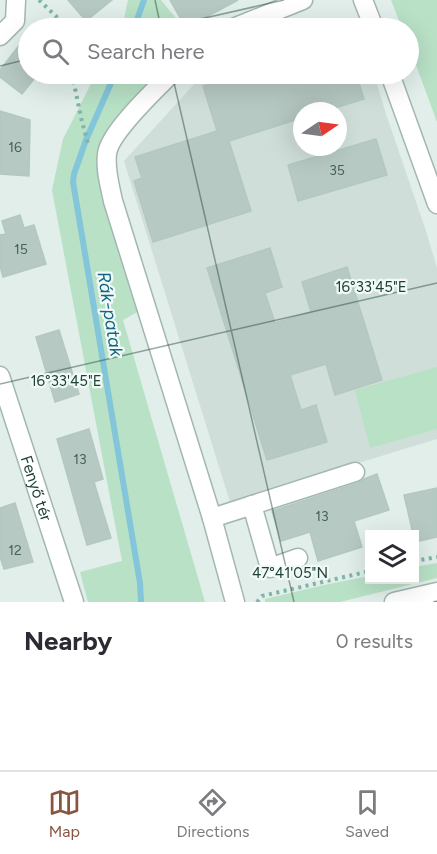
<!DOCTYPE html>
<meta charset="utf-8">
<style>
:root{--surface:#fff;--page:#f2f2f3;--text:#2b2b33;--muted:#7c7c81;--line:#e1e1e2;--accent:#8a553f}
body{margin:0;font-family:Figtree,sans-serif;background:var(--page);color:var(--text)}
.controls{position:absolute;right:18px;bottom:18px;display:grid;overflow:hidden;border-radius:0px;box-shadow:0 6px 24px #0002}
.controls button{width:54px;height:54px;display:grid;place-items:center;padding:0;border:0;border-bottom:2px solid var(--line);background:var(--surface);color:var(--text);font:30px sans-serif}
.compass{position:absolute;left:293px;top:102px;width:54px;height:54px;border-radius:50%;background:var(--surface);box-shadow:0 6px 24px #0002;rotate:77deg}
.list{margin:0;padding:0;list-style:none}
h2{display:flex;justify-content:space-between;align-items:center;height:78px;margin:0;padding:0 24px;font-size:26px}
h2 small{font-size:20px;font-weight:400;color:var(--muted)}
.icon{flex:none;width:33px;height:33px;fill:none;stroke:currentColor;stroke-width:2;stroke-linecap:round;stroke-linejoin:round}
.map{position:relative;flex:none;width:437px;height:602px;overflow:hidden}
.search{position:absolute;background:var(--surface);box-shadow:0 6px 24px #0002;left:18px;right:18px;top:18px;height:66px;display:flex;align-items:center;gap:15px;box-sizing:border-box;padding:0 21px;border-radius:33px;color:var(--muted);font-size:22px}
.sheet{height:168px;background:var(--surface)}
nav{display:flex;justify-content:space-around;align-items:center;box-sizing:border-box;height:84px;border-top:2px solid var(--line);background:var(--surface);font-size:16px;color:var(--muted)}
nav a{display:grid;justify-items:center;gap:3px}
nav .on{color:var(--accent)}
.map>svg:first-child{display:block}
.built{fill:#cfded8;fill-rule:evenodd}
.green{fill:#b8e1c6}
.lines{fill:none;stroke-linecap:round;stroke-linejoin:round}
.stream{stroke:#83c5d9;stroke-width:6}
.building{fill:#b6c9c2;stroke:#b3c8c1;stroke-width:1.5}
.minor-casing{stroke:#a3b7b1;stroke-width:21}
.path{stroke:#7eb5a8;stroke-width:4;stroke-dasharray:3 4.5;stroke-linecap:butt}
.minor{stroke:#fff;stroke-width:18}
.ticks{fill:none;stroke:#1f413a;stroke-width:1.5;stroke-opacity:0.45}
.labels{text-anchor:middle;dominant-baseline:central;stroke-width:4.5;stroke-linejoin:round;paint-order:stroke}
.number-label{font-size:14px;fill:#45635c}
.street-label{font-size:16px;fill:#1f413a;stroke:#f2faf7}
.water-label{font-size:18px;font-style:italic;fill:#126784;stroke:#f2faf7}
.ticks-label{font-size:15px;text-anchor:middle;fill:#1f413a;stroke:#f2faf7;stroke-width:4.5;stroke-linejoin:round;paint-order:stroke}
</style>
<div class="map">
<svg width="437" height="602" viewBox="0 0 437 602">
<rect width="100%" height="100%" fill="#e1eee9"/>
<path class="built" d="M 222,74 L 374,74 L 386,114 L 426,231 L 437,268 L 437,439 L 230,502 L 124,161 L 197,81 ZM 302,111 L 338,111 L 338,147 L 302,147 Z"/>
<path class="green" d="M 128,0 L 161,0 L 184,28 L 119,28 L 124,19 Z
M 391,0 L 437,0 L 437,122 L 409,46 L 408,28 L 402,28 Z
M 96,74 L 162,74 L 106,137 L 139,311 L 123,320 L 205,602 L 88,602 L 80,572 L 122,561 L 52,190 L 63,139 Z
M 437,367 L 437,429 L 370,448 L 355,390 Z
M 437,563 L 437,578 L 340,602 L 265,602 L 265,599 L 324,585 L 369,576 L 370,580 L 414,580 L 415,567 Z"/>
<g class="lines">
<path class="stream" d="M 134,28 L 144,0
M 115,74 L 86,140 L 74,174 L 73,182 L 140,583 L 141,602"/>
</g>
<path class="building" d="M 68,0 L 112,0 L 86,21 Z
M 170,0 L 238,0 L 186,28 Z
M 28,34 L 28,74 L 38,74 L 22,94 L 0,77 L 0,70 Z
M 244,74 L 356,74 L 364,99 L 325,111 L 302,111 L 302,118 L 229,141 L 251,211 L 153,242 L 134,181 L 142,178 L 135,157 L 217,131 L 203,86 Z
M 0,111 L 30,120 L 29,176 L 0,174 Z
M 376,139 L 387,175 L 298,201 L 288,165 Z
M 20,215 L 24,228 L 34,225 L 46,264 L 3,277 L 0,266 L 0,235 L 6,234 L 2,221 Z
M 270,248 L 282,287 L 265,293 L 275,323 L 311,312 L 302,282 L 347,267 L 382,380 L 335,395 L 326,364 L 290,375 L 301,410 L 316,405 L 327,442 L 267,460 L 207,268 Z
M 59,330 L 79,394 L 55,402 L 36,337 Z
M 89,429 L 103,479 L 94,482 L 111,538 L 87,545 L 57,439 Z
M 377,474 L 389,510 L 354,521 L 362,547 L 318,561 L 310,532 L 281,541 L 272,511 L 358,483 L 364,479 Z
M 437,488 L 437,537 L 415,542 L 414,534 L 413,534 L 404,495 Z
M 15,503 L 33,562 L 4,569 L 0,557 L 0,508 Z"/>
<g class="lines">
<g class="minor-casing">
<g id="minor">
<path d="M 363,0 L 374,28"/>
<path d="M 233,28 L 303,0"/>
<path d="M 0,36 L 15,21 L 16,0"/>
<path d="M 171,74 C 155,90 109,133 107,154 C 105,170 110,186 113,201 L 212,518 L 235,602"/>
<path d="M 390,74 L 437,204"/>
<path id="s1" d="M 0,376 L 74,602"/>
<path d="M 252,505 L 270,568 L 298,558"/>
<path d="M 212,518 L 355,472"/>
<path d="M 394,602 L 437,592"/>
</g>
</g>
<path class="path" d="M 39,0 L 62,22 L 63,28
M 72,74 L 82,122 L 89,147
M 414,561 L 437,557
M 257,602 L 262,596 L 370,571"/>
<use href="#minor" class="minor"/>
</g>
<path class="ticks" d="M 155,0 L 161,28M 161,28 L 284,0M 0,66 L 28,59M 172,74 L 294,602M 0,384 L 437,283M 433,602 L 437,601"/>
<g class="labels">
<g class="number-label">
<text x="15" y="147">16</text>
<text x="337" y="170">35</text>
<text x="21" y="249">15</text>
<text x="80" y="459">13</text>
<text x="322" y="516">13</text>
<text x="15" y="550">12</text>
</g>
<g class="street-label">
<text stroke="none"><textPath href="#s1" startOffset="118">Fenyő tér</textPath></text>
</g>
<g class="water-label">
<text transform="translate(110 314) rotate(81)">Rák-patak</text>
</g>
</g>
<g class="ticks-label">
<text x="371" y="292">16°33'45"E</text>
<text x="66" y="386">16°33'45"E</text>
<text x="290" y="578">47°41'05"N</text>
</g>
</svg>
<div class="controls">
<button><svg class="icon" aria-label="layers" viewBox="0 0 24 24"><path d="M12 4l9 5-9 5-9-5zM3 14l9 5 9-5"/></svg></button>
</div>
<svg class="compass" viewBox="-18 -18 36 36"><path d="M0-13l5 13h-10z" fill="#e53935"/><path d="M0 13l5-13h-10z" fill="#7c7c81"/></svg>
<div class="search"><svg class="icon" aria-label="search" viewBox="0 0 24 24"><circle cx="10" cy="10" r="6"/><path d="M15 15l6 6"/></svg>Search here</div>
</div>
<section class="sheet">
<h2>Nearby<small>0 results</small></h2>
<ul class="list">
</ul>
</section>
<nav>
<a class="on"><svg class="icon" aria-label="map" viewBox="0 0 24 24"><path d="M3 6l6-2 6 2 6-2v14l-6 2-6-2-6 2zM9 4v14M15 6v14"/></svg>Map</a>
<a><svg class="icon" aria-label="directions" viewBox="0 0 24 24"><path d="M12 3l9 9-9 9-9-9zM9 14v-3h6M13 9l2 2-2 2"/></svg>Directions</a>
<a><svg class="icon" aria-label="saved" viewBox="0 0 24 24"><path d="M7 4h10v16l-5-4-5 4z"/></svg>Saved</a>
</nav>
